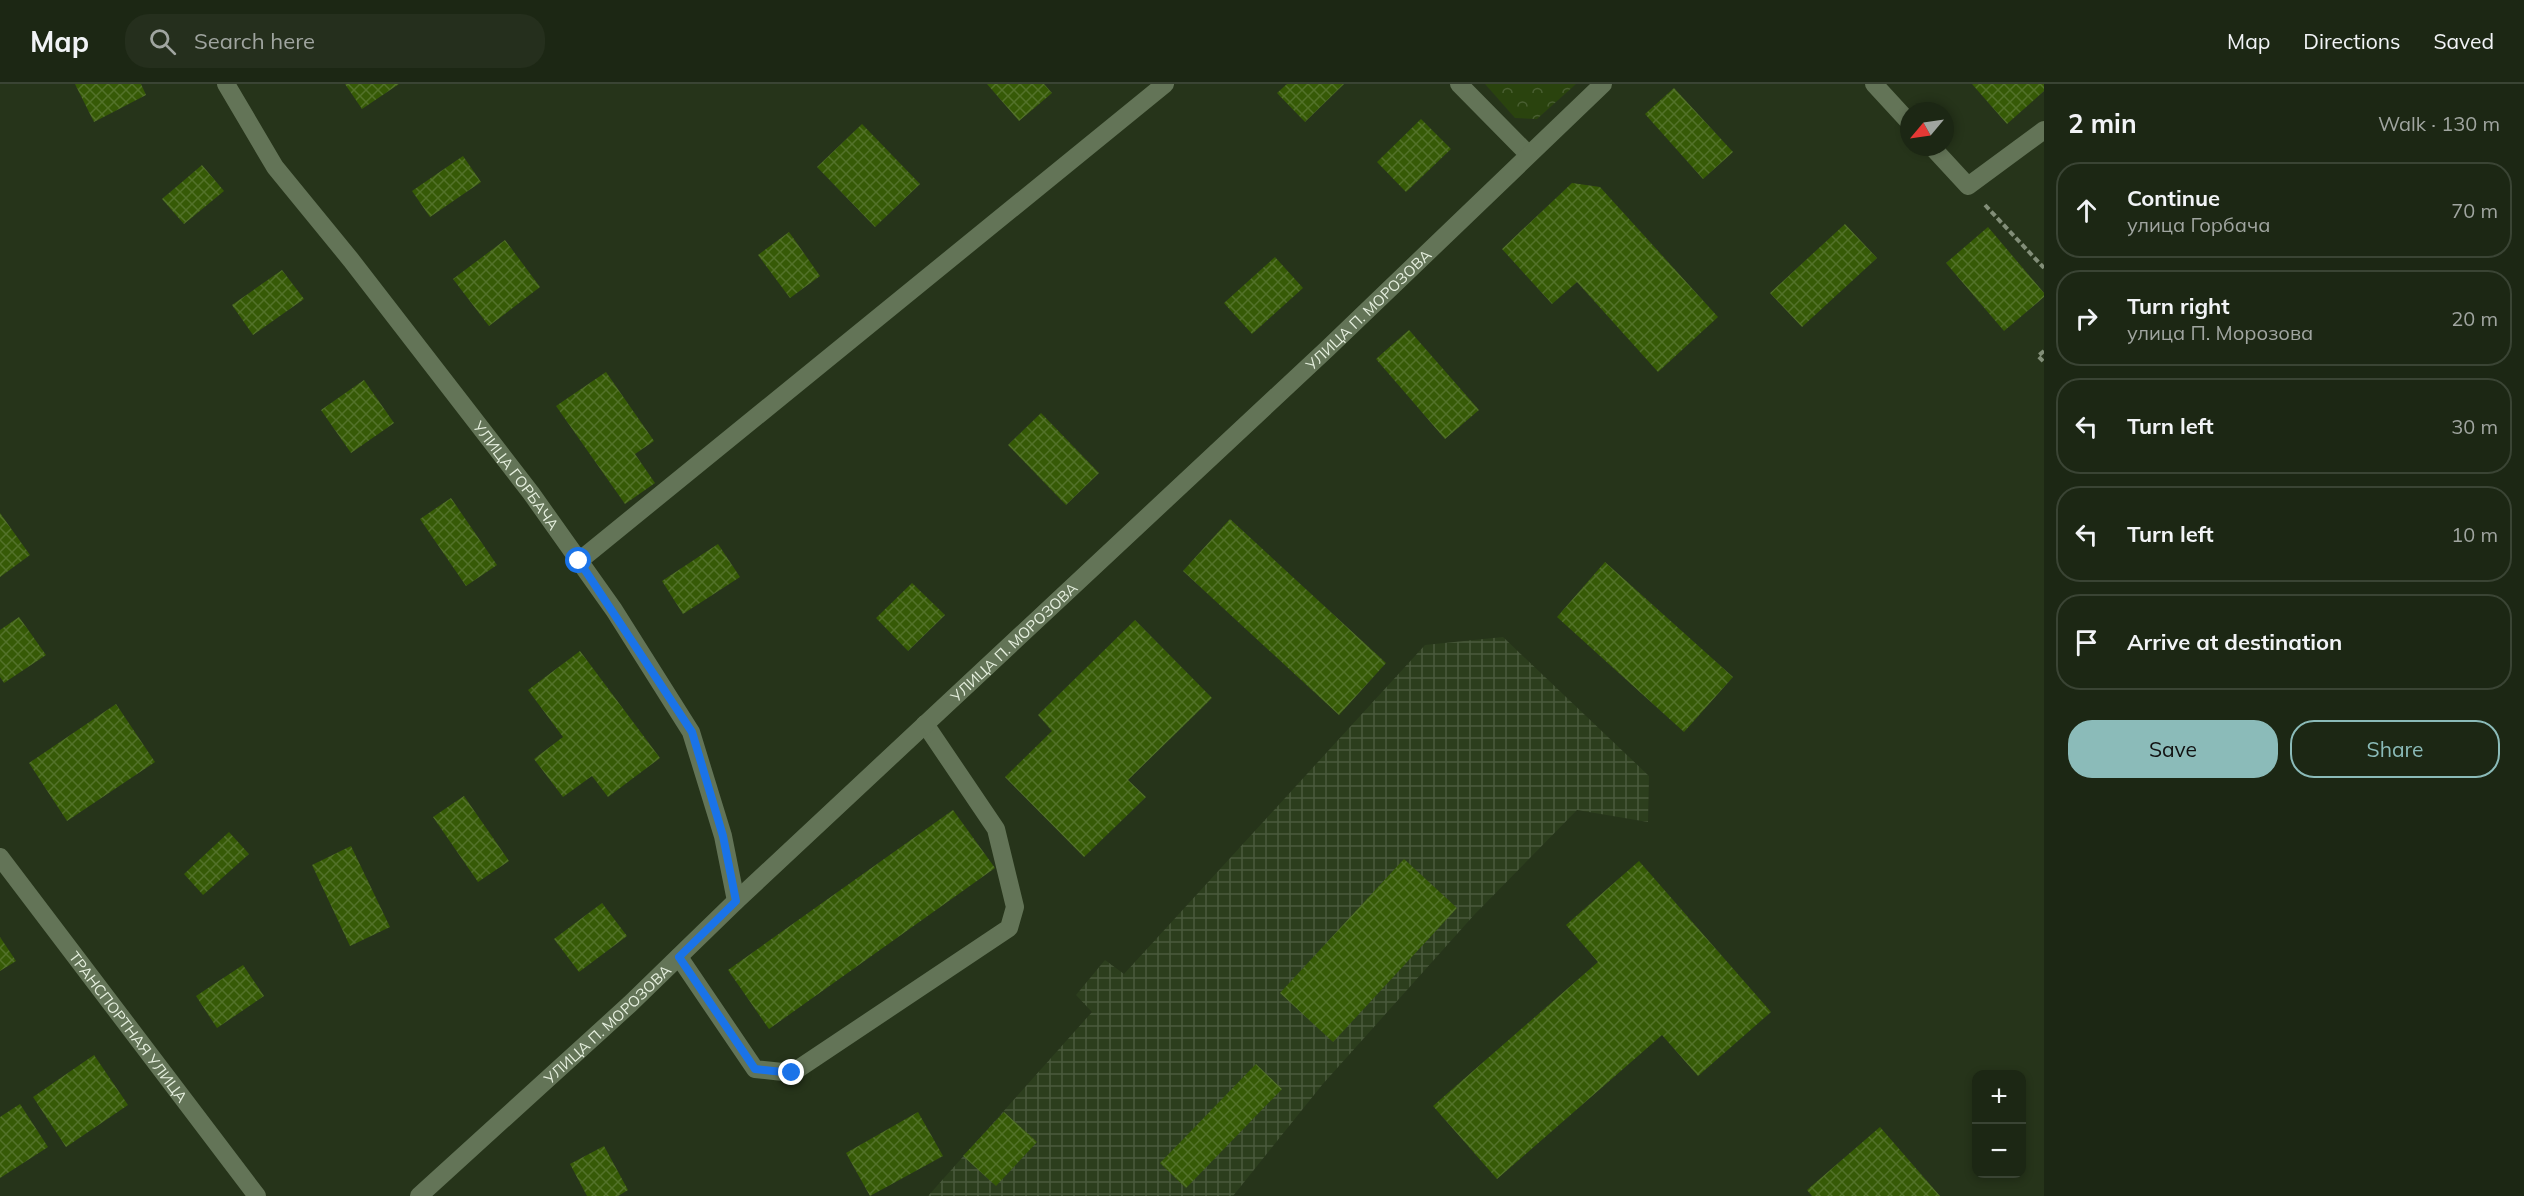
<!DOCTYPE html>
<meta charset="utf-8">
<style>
:root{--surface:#1c2714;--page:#252f1d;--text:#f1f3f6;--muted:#a0a5a0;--line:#3a4434;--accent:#8bbbb9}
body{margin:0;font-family:Mulish,sans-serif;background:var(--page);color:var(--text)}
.controls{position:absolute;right:18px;bottom:18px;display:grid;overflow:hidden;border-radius:12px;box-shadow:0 3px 9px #0003}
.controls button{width:54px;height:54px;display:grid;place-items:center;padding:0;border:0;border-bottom:2px solid var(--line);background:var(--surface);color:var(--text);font:30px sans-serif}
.compass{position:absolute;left:1900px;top:18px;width:54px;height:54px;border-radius:50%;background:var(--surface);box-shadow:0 3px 9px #0003;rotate:241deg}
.stop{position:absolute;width:18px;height:18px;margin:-14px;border:4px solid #1a73e8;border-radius:50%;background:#fff}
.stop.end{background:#1a73e8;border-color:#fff;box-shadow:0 2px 6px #0008}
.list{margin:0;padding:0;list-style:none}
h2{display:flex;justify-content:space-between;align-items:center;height:78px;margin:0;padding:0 24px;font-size:26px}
h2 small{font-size:20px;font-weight:400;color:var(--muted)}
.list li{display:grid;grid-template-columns:39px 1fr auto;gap:18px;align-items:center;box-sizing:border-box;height:96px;margin:0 12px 12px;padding:0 12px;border:2px solid var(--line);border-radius:24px}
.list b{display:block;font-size:22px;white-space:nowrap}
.list p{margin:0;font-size:20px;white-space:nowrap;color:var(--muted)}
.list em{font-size:20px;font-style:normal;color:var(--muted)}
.actions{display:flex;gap:12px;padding:18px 24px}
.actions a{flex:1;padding:14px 0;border:2px solid var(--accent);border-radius:24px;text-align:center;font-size:21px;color:var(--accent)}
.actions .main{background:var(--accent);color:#111}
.icon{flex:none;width:33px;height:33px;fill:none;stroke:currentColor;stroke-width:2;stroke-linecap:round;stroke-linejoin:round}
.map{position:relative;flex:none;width:2044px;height:1112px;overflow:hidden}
header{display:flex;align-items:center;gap:36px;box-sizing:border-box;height:84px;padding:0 30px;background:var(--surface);border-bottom:2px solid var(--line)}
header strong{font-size:28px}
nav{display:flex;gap:33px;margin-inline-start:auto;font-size:21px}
.search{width:420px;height:54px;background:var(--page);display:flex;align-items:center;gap:15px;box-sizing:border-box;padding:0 21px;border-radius:24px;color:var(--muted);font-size:22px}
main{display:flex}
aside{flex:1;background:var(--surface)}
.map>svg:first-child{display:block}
.industrial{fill:url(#industrial-grid)}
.forest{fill:url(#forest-crowns)}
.building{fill:url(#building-cross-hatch)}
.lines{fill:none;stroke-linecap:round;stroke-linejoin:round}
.path{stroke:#828e78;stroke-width:4;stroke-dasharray:6 3;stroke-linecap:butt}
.service{stroke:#637457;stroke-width:18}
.minor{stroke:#637457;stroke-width:18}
.route{stroke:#1a73e8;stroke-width:8}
.labels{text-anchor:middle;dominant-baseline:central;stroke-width:4.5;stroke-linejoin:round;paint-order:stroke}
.street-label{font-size:15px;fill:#e5efde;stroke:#131a0e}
</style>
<header>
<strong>Map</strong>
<div class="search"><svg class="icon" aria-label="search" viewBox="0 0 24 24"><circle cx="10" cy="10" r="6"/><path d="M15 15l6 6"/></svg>Search here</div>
<nav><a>Map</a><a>Directions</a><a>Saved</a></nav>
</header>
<main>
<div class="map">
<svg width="2044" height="1112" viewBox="0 0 2044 1112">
<defs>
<pattern id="industrial-grid" width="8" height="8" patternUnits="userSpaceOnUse" patternTransform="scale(1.5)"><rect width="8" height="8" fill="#2c3e1d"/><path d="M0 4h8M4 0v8" fill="none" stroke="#4a5a3d"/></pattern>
<pattern id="forest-crowns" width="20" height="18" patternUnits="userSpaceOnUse" patternTransform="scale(1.5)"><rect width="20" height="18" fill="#2a430e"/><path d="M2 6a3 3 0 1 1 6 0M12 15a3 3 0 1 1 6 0" fill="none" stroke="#495e31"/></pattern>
<pattern id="building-cross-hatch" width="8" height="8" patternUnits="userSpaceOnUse" patternTransform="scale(1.5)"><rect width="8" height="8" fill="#365a06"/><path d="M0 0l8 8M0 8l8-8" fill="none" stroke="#53722a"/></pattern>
</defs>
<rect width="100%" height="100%" fill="#26341a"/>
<path class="industrial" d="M 1503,553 L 1649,692 L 1648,738 L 1577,726 L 1474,831 L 1322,1001 L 1233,1112 L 928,1112 L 1092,928 L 1076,911 L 1105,876 L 1124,890 L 1425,561 Z"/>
<path class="forest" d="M 1485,0 L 1576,0 L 1537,35 L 1515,34 Z"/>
<path class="building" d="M 75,0 L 141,0 L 146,11 L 94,38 Z
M 345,0 L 399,0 L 362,25 Z
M 987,0 L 1044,0 L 1052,9 L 1019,37 Z
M 1287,0 L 1344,0 L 1305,38 L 1277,9 Z
M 1972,0 L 2044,0 L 2044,7 L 2007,40 Z
M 1674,4 L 1733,68 L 1703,95 L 1645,30 Z
M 1421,35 L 1451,65 L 1406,108 L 1377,78 Z
M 862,40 L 920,100 L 875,143 L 817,83 Z
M 463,72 L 481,98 L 430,133 L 412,107 Z
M 202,81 L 224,107 L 184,140 L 162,115 Z
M 1572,99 L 1600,103 L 1718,233 L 1658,288 L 1577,198 L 1552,220 L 1502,165 Z
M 1845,140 L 1877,174 L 1802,243 L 1770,209 Z
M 1988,143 L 2044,209 L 2044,213 L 2004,247 L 1946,179 Z
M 789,148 L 820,192 L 790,214 L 758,171 Z
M 505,156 L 540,203 L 489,242 L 453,195 Z
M 1275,173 L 1303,204 L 1252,250 L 1224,219 Z
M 282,186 L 304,215 L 253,251 L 232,221 Z
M 1409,246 L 1479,326 L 1445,355 L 1376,275 Z
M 606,288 L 654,357 L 635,370 L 655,399 L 625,420 L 556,322 Z
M 364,296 L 394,339 L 351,369 L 321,326 Z
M 1041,329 L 1099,389 L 1066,421 L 1008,361 Z
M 451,414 L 497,481 L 466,502 L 420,435 Z
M 0,429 L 30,471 L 0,493 Z
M 1230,435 L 1386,579 L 1339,631 L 1183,487 Z
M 718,460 L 740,493 L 683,530 L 662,497 Z
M 1605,478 L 1733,593 L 1684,648 L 1557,533 Z
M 912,499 L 945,531 L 908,567 L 876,534 Z
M 19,533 L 46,571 L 4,599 L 0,593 L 0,546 Z
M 1135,536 L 1212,614 L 1128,696 L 1146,713 L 1084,773 L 1005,693 L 1052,647 L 1038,631 Z
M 580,567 L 660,674 L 608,713 L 592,692 L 563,713 L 534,675 L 563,653 L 528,606 Z
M 116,620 L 155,678 L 67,737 L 29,679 Z
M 464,712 L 509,777 L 478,798 L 433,733 Z
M 953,726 L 995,784 L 769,945 L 728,886 Z
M 229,748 L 249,770 L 203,811 L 184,790 Z
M 351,762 L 390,843 L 350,862 L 312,781 Z
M 1404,775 L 1457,824 L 1333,958 L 1280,909 Z
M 1639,777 L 1771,928 L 1698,992 L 1662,951 L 1497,1095 L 1433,1022 L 1598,878 L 1566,841 Z
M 602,819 L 627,852 L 579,888 L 554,855 Z
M 0,853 L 16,877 L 0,887 Z
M 243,881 L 264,912 L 217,944 L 196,912 Z
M 94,971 L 128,1021 L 66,1063 L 33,1013 Z
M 1256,980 L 1282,1005 L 1186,1104 L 1160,1079 Z
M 20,1020 L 48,1063 L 0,1094 L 0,1033 Z
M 918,1028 L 943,1072 L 870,1112 L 846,1069 Z
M 1004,1028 L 1037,1058 L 996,1102 L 963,1072 Z
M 1880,1043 L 1940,1112 L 1812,1112 L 1807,1106 Z
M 604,1062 L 628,1106 L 618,1112 L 587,1112 L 570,1080 Z"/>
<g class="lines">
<path class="path" d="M 1985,121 L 2044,184
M 2044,267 L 2038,272 L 2044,278"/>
<path class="service" d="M 1874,0 L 1909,38
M 1932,63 L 1968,102 L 2044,46
M 579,477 L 1165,0"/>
<g class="minor">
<path id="s1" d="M 226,0 L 275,83 L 351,176 L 531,409 L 614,526 L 691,648 L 723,752 L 736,817"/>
<path d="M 1459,0 L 1528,70"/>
<path id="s2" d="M 0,773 L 257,1112"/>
<path d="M 679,873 L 755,985 L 792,989 L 1009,844 L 1015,823 L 996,745 L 925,640"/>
<path id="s3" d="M 419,1112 L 630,920 L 736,817 L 1327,265 L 1603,0"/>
</g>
</g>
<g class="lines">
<path class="route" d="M 579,477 L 692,648 L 723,752 L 736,817 L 679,873 L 755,985 L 792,989"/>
</g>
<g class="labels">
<g class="street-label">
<text stroke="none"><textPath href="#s3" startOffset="1299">УЛИЦА П. МОРОЗОВА</textPath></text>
<text stroke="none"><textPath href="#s1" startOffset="488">УЛИЦА ГОРБАЧА</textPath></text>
<text stroke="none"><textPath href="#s3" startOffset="813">УЛИЦА П. МОРОЗОВА</textPath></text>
<text stroke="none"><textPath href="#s3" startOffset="255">УЛИЦА П. МОРОЗОВА</textPath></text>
<text stroke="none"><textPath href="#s2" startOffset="213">ТРАНСПОРТНАЯ УЛИЦА</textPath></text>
</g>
</g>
</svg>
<div class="controls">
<button>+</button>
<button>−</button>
</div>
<svg class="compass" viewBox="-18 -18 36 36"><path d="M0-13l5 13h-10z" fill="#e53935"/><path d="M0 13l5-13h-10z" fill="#a0a5a0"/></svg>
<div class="stop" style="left:579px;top:477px"></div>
<div class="stop end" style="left:792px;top:989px"></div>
</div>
<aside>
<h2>2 min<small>Walk · 130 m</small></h2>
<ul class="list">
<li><svg class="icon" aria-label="ahead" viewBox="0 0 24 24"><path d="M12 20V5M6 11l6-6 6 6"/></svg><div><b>Continue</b><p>улица Горбача</p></div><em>70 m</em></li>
<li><svg class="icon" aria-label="right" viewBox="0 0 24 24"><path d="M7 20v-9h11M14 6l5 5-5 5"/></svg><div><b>Turn right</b><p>улица П. Морозова</p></div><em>20 m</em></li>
<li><svg class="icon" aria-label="left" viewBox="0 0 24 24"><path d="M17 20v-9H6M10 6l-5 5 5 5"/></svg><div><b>Turn left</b></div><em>30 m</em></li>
<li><svg class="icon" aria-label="left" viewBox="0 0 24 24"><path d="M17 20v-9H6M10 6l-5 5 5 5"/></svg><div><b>Turn left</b></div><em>10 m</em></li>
<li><svg class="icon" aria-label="arrive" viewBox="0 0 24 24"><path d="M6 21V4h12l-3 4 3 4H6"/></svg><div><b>Arrive at destination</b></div></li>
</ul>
<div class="actions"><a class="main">Save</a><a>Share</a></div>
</aside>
</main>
